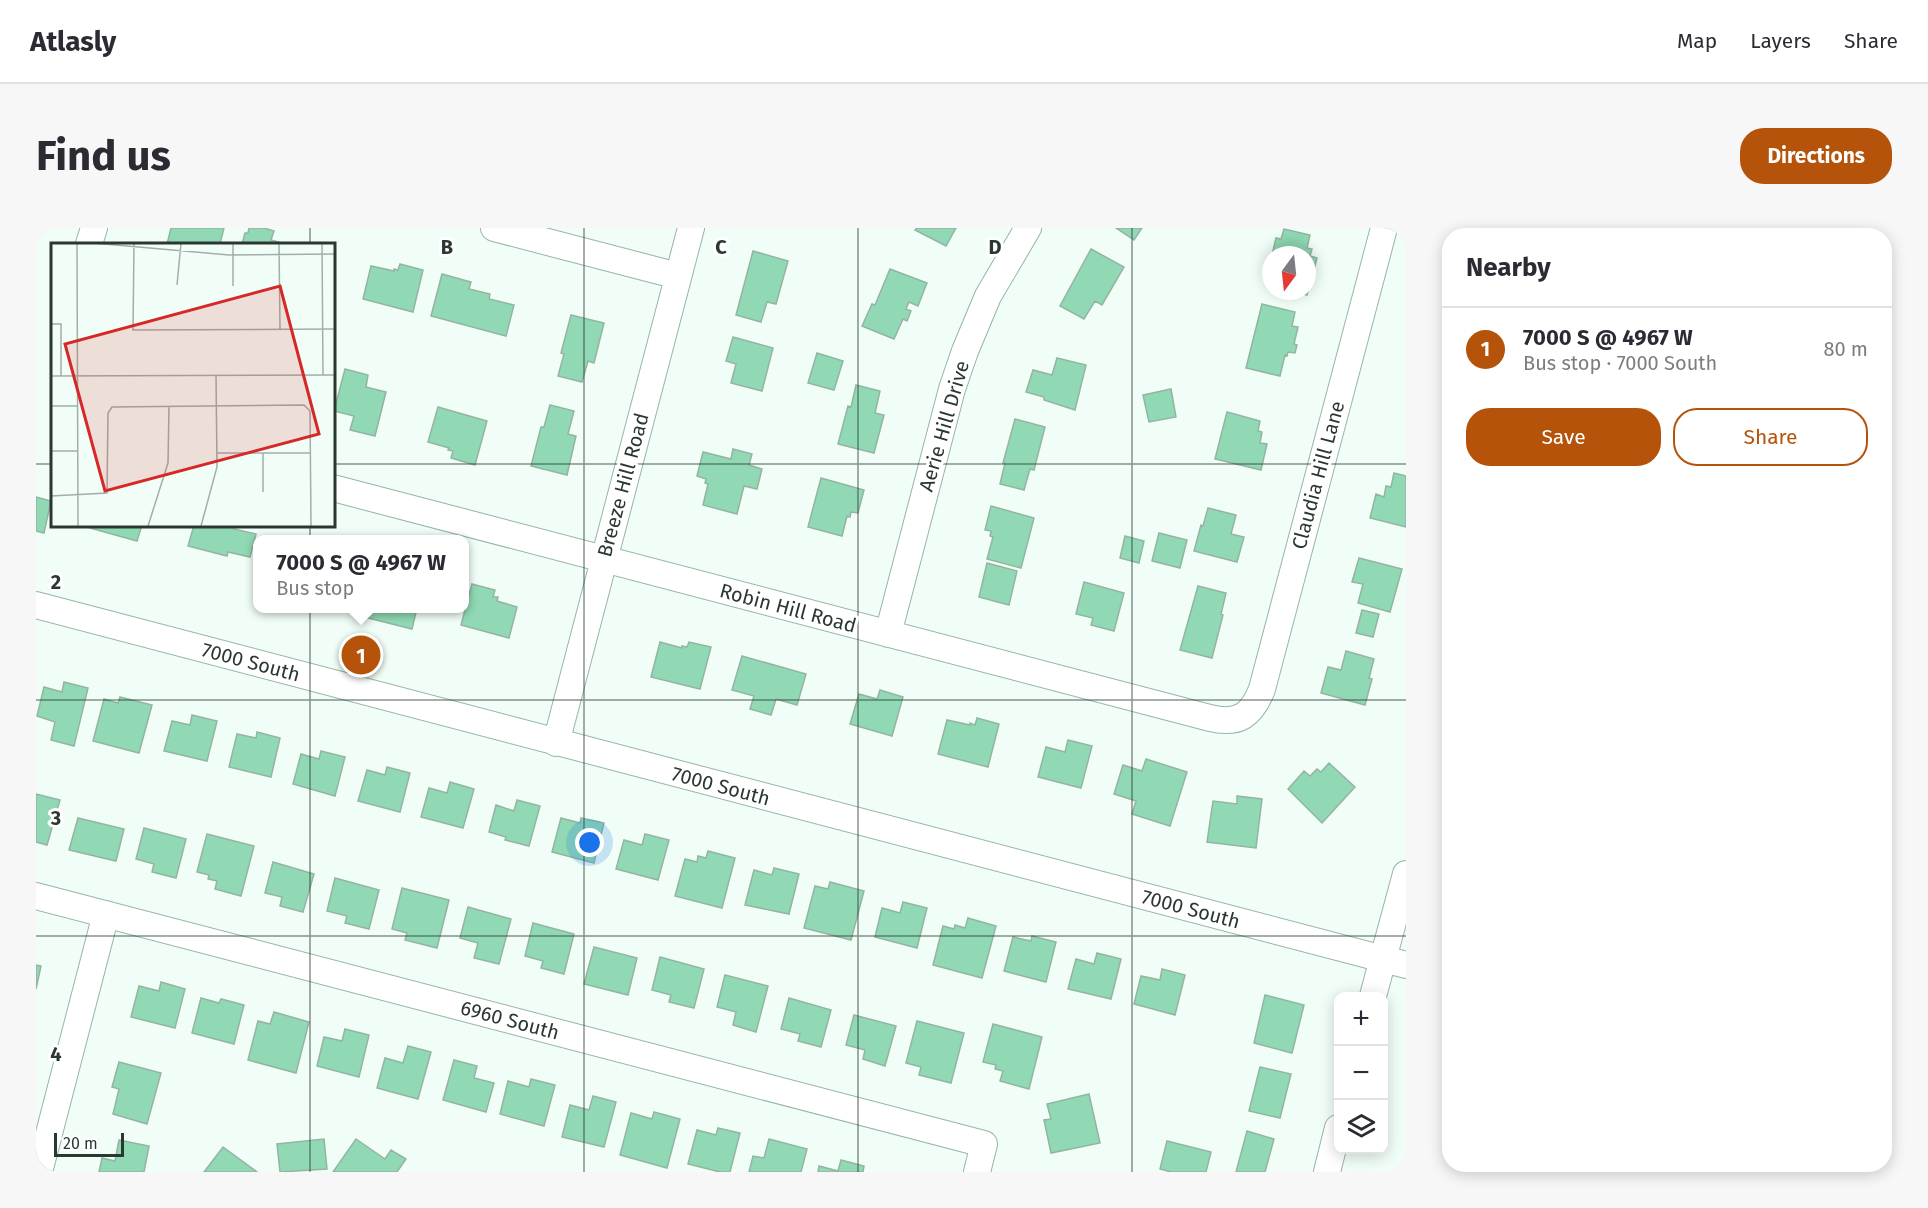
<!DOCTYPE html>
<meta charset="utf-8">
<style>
:root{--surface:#fff;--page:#f7f7f7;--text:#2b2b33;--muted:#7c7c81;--line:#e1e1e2;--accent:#b45309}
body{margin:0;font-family:"Fira Sans",sans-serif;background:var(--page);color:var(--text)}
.controls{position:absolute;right:18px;bottom:18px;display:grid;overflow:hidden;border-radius:12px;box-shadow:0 3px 15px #0003}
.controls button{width:54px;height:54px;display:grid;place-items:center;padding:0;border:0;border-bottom:2px solid var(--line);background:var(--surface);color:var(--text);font:30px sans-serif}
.compass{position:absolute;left:1226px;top:18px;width:54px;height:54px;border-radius:50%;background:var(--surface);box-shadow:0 3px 15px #0003;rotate:195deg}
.scale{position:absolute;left:18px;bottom:15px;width:70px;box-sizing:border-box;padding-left:6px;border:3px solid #2a3831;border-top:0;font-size:16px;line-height:21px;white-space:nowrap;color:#2a3831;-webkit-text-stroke:4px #fff;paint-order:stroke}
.you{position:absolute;left:554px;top:615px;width:21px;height:21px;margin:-15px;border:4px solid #fff;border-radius:50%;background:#1a73e8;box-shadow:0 0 0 9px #1a73e833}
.badge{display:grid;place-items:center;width:39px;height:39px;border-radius:50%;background:var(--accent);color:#fff;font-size:20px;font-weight:700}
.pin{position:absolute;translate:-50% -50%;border:3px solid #fff;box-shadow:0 2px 6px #0006}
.popup{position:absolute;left:217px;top:307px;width:216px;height:78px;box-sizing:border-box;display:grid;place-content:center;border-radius:12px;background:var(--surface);filter:drop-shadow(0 2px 4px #0005);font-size:20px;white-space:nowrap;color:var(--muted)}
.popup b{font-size:22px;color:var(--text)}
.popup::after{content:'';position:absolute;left:50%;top:100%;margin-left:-12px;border:12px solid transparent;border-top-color:var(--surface)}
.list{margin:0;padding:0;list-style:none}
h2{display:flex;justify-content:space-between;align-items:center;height:78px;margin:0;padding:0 24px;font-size:26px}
h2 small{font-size:20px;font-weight:400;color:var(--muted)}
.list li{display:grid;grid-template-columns:39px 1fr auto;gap:18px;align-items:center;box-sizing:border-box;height:84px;padding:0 24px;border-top:2px solid var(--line)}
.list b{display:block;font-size:22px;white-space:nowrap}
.list p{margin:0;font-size:20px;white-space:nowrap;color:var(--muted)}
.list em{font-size:20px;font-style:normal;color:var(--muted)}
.actions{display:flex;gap:12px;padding:18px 24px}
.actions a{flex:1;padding:14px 0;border:2px solid var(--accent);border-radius:24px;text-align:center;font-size:21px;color:var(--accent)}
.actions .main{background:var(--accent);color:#fff}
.icon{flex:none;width:33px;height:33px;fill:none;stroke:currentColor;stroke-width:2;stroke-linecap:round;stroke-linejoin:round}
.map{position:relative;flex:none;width:1370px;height:944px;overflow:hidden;border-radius:24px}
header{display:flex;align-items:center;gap:36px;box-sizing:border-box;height:84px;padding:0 30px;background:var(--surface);border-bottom:2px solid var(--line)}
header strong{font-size:28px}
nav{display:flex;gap:33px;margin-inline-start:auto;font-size:21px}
.intro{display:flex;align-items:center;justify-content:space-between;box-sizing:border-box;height:144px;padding:0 36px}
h1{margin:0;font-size:42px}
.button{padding:15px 27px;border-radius:24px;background:var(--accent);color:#fff;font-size:21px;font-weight:700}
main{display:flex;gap:36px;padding:0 36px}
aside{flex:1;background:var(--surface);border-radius:24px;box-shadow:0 3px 15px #0003}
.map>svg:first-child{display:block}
.building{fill:#90d9b4;stroke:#94b4a2;stroke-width:1.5}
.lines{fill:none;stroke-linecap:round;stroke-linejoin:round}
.minor-casing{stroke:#95b6a4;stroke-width:28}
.minor{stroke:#fff;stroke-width:26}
.grid{fill:none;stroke:#2a3831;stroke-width:1.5;stroke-opacity:0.55}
.labels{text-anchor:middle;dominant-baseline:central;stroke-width:6;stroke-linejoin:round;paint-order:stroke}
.street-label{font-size:20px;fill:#2a3831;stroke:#fff}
.inset-road{fill:none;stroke:#a1afa8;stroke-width:1.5}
.view{fill:#d62828;fill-opacity:0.15;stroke:#d62828;stroke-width:3}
.inset-edge{fill:none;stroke:#2a3831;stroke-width:3}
.grid-label{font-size:20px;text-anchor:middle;font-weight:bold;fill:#2a3831;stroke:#fff;stroke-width:6;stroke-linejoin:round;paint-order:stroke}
</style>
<header>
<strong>Atlasly</strong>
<nav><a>Map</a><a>Layers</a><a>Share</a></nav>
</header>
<div class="intro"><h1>Find us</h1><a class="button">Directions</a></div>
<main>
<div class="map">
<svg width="1370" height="944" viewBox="0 0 1370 944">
<rect width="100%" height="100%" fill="#f1fef7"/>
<path class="building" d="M 135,0 L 188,0 L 184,16 L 131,16 Z
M 213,0 L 228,0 L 238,3 L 235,12 L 250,16 L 206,16 L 209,5 L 212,5 Z
M 881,0 L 920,0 L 910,18 L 879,2 Z
M 1080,0 L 1106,0 L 1098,12 Z
M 1248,1 L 1274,7 L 1271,20 L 1276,21 L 1274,28 L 1281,30 L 1271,67 L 1257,63 L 1271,63 L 1271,27 L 1236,27 L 1240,10 L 1245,11 Z
M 1055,21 L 1088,39 L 1066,77 L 1059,73 L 1048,91 L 1024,78 Z
M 717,23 L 752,33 L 740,76 L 731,74 L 725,94 L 700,87 Z
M 364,36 L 387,42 L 377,84 L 327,71 L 335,38 L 358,43 L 358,41 L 362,42 Z
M 854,41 L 891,55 L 882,78 L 873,74 L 870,81 L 875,83 L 871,93 L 867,91 L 858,111 L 826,98 L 836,76 L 839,77 Z
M 406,46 L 435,54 L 433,61 L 454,66 L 453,71 L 478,77 L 470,108 L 395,88 Z
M 1226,76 L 1259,84 L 1256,98 L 1262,99 L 1258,116 L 1261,117 L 1259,125 L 1252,124 L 1251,128 L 1249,127 L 1244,148 L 1210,140 Z
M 535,87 L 568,95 L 558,135 L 552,133 L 546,154 L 522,148 L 528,126 L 525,125 Z
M 697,109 L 737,120 L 726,163 L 695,155 L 700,136 L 690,133 Z
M 781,125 L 807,133 L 798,162 L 772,155 Z
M 1021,130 L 1050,137 L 1039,182 L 1008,172 L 1008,169 L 990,164 L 997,142 L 1016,147 Z
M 309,141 L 332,147 L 330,159 L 350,164 L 339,208 L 314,202 L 318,188 L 298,183 Z
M 820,157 L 844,163 L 839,185 L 848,187 L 838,225 L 802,216 L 812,178 L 815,179 Z
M 1135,161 L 1140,189 L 1113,194 L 1107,167 Z
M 514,177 L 538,183 L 532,206 L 540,208 L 531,247 L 495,238 L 505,199 L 508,199 Z
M 402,179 L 451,193 L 439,237 L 415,230 L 417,223 L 412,222 L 413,220 L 392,214 Z
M 1191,184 L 1224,193 L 1222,203 L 1226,204 L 1224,215 L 1231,216 L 1225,242 L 1179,231 Z
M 979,191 L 1009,199 L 998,242 L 994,241 L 988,262 L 964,256 L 969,235 L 967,235 Z
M 697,221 L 716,226 L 713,237 L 726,241 L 721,261 L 708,258 L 701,286 L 667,277 L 672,256 L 669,255 L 670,251 L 661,248 L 667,224 L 695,231 Z
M 1358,245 L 1370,248 L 1370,299 L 1334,290 L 1340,266 L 1348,269 L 1350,258 L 1355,259 Z
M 785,250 L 828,262 L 822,285 L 815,284 L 814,289 L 811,288 L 806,308 L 772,299 Z
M 0,269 L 15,273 L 8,305 L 0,303 Z
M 955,278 L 998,290 L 985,340 L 951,331 L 957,309 L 954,308 L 955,303 L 949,302 Z
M 1172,280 L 1200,287 L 1195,306 L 1208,309 L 1201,334 L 1158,323 L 1165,297 L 1167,298 Z
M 55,297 L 106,297 L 101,313 L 54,300 Z
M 158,297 L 199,297 L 198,301 L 220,306 L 214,329 L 192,324 L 191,328 L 152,318 Z
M 1123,305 L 1151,312 L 1144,340 L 1116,333 Z
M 1089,308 L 1108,313 L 1103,335 L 1084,330 Z
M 1323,330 L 1366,341 L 1354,384 L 1322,375 L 1327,356 L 1316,354 Z
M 951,335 L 981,343 L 973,377 L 943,369 Z
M 1048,354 L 1088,365 L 1078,403 L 1055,397 L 1057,390 L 1040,386 Z
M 436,356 L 459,362 L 457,369 L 462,369 L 461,373 L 481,379 L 473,410 L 425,397 Z
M 1162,358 L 1190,365 L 1185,386 L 1187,387 L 1176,430 L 1144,422 Z
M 331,380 L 381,380 L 376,401 L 328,389 Z
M 1326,382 L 1343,386 L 1337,409 L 1320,405 Z
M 624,414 L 646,420 L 646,418 L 651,419 L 653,414 L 675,419 L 664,461 L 615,449 Z
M 1310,423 L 1338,431 L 1333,450 L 1336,451 L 1329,477 L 1285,465 L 1292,439 L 1305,442 Z
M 706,428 L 770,446 L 761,477 L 740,471 L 735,487 L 714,481 L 718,468 L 696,462 Z
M 28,454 L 52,460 L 38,518 L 15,512 L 19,494 L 1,488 L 8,459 L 26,464 Z
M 844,462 L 867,469 L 856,508 L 814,496 L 823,466 L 841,471 Z
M 84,469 L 116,477 L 103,525 L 57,513 L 68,471 L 82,475 Z
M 156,487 L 181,493 L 171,533 L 128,523 L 136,493 L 154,497 Z
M 941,490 L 963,496 L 952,539 L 902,526 L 911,492 L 934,497 L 934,495 L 939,497 Z
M 221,504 L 244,510 L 235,549 L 193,539 L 201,506 L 220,510 Z
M 1032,512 L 1056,518 L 1045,560 L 1002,549 L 1010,519 L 1029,524 Z
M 285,523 L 309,529 L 299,568 L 257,556 L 265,526 L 283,531 Z
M 1110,531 L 1151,544 L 1134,598 L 1096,586 L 1100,573 L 1078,566 L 1087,537 L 1106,543 Z
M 1293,535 L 1319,559 L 1286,595 L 1252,561 L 1268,543 L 1274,548 L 1281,541 L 1285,544 Z
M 351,539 L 374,545 L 364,584 L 322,573 L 331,542 L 349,547 Z
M 414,554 L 438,561 L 427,600 L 385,589 L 393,560 L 411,565 Z
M 0,566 L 24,572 L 11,617 L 0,614 Z
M 1201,568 L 1226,571 L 1220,620 L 1171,614 L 1177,573 L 1201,576 Z
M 481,572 L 504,578 L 493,618 L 469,612 L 470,609 L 453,604 L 460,577 L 478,583 Z
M 42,590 L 88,601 L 80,633 L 33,622 Z
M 525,590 L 544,595 L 545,590 L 568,595 L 558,635 L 516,624 Z
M 108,600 L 150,611 L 140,650 L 116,644 L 118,636 L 100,631 Z
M 171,606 L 218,618 L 205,668 L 179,661 L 181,653 L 172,651 L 173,647 L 161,644 Z
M 609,606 L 633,612 L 622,652 L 580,641 L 588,612 L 606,617 Z
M 672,623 L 699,630 L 686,680 L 639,668 L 649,631 L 661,634 L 662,628 L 670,630 Z
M 237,634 L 278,646 L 267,684 L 244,678 L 246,669 L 229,665 Z
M 738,640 L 763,646 L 753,686 L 709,677 L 718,642 L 736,647 Z
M 299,650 L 343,662 L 333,701 L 309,695 L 311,688 L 291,683 Z
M 794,654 L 828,663 L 815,712 L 768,700 L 779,658 L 792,661 Z
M 366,660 L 413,672 L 401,720 L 369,712 L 371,705 L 356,701 Z
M 867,674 L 891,680 L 881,720 L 839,709 L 846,680 L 864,685 Z
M 432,679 L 475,691 L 463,736 L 438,730 L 442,715 L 424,710 Z
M 932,690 L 960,698 L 946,750 L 897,737 L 907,698 L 918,701 L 919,697 L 929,700 Z
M 497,695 L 538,706 L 528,746 L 505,740 L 507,733 L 489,728 Z
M 996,708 L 1020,714 L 1010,754 L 968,743 L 977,709 L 995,713 Z
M 558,719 L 601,730 L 592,767 L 548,756 Z
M 1061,725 L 1085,731 L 1075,771 L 1032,761 L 1040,731 L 1058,736 Z
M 624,729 L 668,741 L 658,780 L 633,774 L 635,767 L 616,762 Z
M 0,737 L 5,738 L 0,761 Z
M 1126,741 L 1149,747 L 1139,787 L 1098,776 L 1105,748 L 1124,752 Z
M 689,747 L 732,758 L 720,804 L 697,797 L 700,784 L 681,779 Z
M 125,754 L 149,761 L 139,800 L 95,789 L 103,758 L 123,763 Z
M 1229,767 L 1268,777 L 1256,825 L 1218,815 Z
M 165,770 L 183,775 L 185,771 L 208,777 L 198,816 L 156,805 Z
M 753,770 L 795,782 L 785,819 L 762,813 L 764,806 L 745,801 Z
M 238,784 L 273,794 L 260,845 L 212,832 L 222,793 L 234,796 Z
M 818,787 L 860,798 L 849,838 L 827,831 L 829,822 L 810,817 Z
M 881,793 L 928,805 L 915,855 L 883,847 L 885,839 L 870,835 Z
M 957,796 L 1006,809 L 993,861 L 964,853 L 967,843 L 959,841 L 960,837 L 947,834 Z
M 309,801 L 333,807 L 323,849 L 281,838 L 288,809 L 306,813 Z
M 372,818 L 395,824 L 382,871 L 341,860 L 349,830 L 367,835 Z
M 418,832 L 441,838 L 438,850 L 458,855 L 450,884 L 407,872 Z
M 83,834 L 125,845 L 111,896 L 77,886 L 83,861 L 76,859 Z
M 1224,839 L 1255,846 L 1244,890 L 1213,883 Z
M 495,851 L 519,857 L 508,898 L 464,886 L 472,853 L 493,859 Z
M 1053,866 L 1064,915 L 1015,925 L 1008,892 L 1015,891 L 1011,876 Z
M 557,868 L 580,874 L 568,919 L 526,909 L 534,877 L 553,882 Z
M 618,884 L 644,891 L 631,940 L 584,927 L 595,885 L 616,891 Z
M 682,900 L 704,905 L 694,944 L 684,944 L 652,936 L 661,902 L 680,907 Z
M 1211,903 L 1238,911 L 1229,944 L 1200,944 Z
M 288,911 L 291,941 L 244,944 L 241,916 Z
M 320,911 L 349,931 L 355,922 L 370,931 L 361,944 L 297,944 Z
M 733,911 L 771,921 L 765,944 L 713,944 L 717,928 L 728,930 Z
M 83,912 L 113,918 L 108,944 L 63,944 L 66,930 L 79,933 Z
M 1131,913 L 1175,924 L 1170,944 L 1135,944 L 1124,941 Z
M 187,919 L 221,944 L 168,944 Z
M 805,932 L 828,938 L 827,944 L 782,944 L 783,938 L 802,943 Z"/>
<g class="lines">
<g class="minor-casing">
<path id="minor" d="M 458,0 L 642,48
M 53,16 L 58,0
M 297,260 L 1174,490 C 1203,497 1216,487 1226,461 L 1348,0
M 0,377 L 1370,737
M 852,406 L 916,161 L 929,123 L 952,68 L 992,0
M 520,515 L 655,0
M 0,668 L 948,916 L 941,944
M 1337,768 L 1370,646
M 3,944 L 70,686
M 1291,944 L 1302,900"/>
</g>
<use href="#minor" class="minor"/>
</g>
<path class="grid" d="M 274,0 L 274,16M 548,0 L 548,944M 822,0 L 822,944M 1096,0 L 1096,944M 0,236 L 16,236M 297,236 L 1370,236M 274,297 L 274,944M 0,472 L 1370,472M 0,708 L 1370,708"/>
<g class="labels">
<g class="street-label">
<text transform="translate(908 198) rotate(-74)">Aerie Hill Drive</text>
<text transform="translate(1282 247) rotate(-75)">Claudia Hill Lane</text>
<text transform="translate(587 257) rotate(-75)">Breeze Hill Road</text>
<text transform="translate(752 380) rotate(15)">Robin Hill Road</text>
<text transform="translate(215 434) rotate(15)">7000 South</text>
<text transform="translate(685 558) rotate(15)">7000 South</text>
<text transform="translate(1155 681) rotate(15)">7000 South</text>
<text transform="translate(474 792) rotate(15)">6960 South</text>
</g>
</g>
<g transform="translate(15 15)">
<rect width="284" height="284" fill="#f1fef7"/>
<path class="inset-road" d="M 26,0 L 27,283M 42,0 L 178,12 L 284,11M 83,0 L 82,87 L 284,86M 228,0 L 229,86M 271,0 L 272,132M 126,42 L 130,0M 182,43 L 182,0M 0,81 L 10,81 L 10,133M 0,133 L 284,132M 0,163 L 27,163M 0,208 L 27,208M 166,210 L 259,210M 212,210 L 212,249M 0,253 L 56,250 L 57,170 L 61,164 L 253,162 L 259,168 L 260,283M 97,283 L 117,220 L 118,163M 150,283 L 166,224 L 165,132"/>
<path class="view" d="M 229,43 L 268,191 L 54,248 L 14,101 Z"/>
<rect width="284" height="284" class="inset-edge"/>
</g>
<g class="grid-label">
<text x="411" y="26">B</text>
<text x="685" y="26">C</text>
<text x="959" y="26">D</text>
<text x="20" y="361">2</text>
<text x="20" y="597">3</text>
<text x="20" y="833">4</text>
</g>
</svg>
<div class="controls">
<button>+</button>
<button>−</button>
<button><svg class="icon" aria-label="layers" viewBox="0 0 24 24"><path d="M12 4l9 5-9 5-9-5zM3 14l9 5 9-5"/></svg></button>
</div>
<svg class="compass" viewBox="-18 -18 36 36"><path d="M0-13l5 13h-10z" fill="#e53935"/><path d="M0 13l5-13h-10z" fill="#7c7c81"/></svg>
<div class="scale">20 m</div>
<div class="you"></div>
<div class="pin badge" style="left:325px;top:427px">1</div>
<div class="popup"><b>7000 S @ 4967 W</b>Bus stop</div>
</div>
<aside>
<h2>Nearby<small></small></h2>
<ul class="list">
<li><span class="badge">1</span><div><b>7000 S @ 4967 W</b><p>Bus stop · 7000 South</p></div><em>80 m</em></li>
</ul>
<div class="actions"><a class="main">Save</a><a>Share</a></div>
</aside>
</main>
